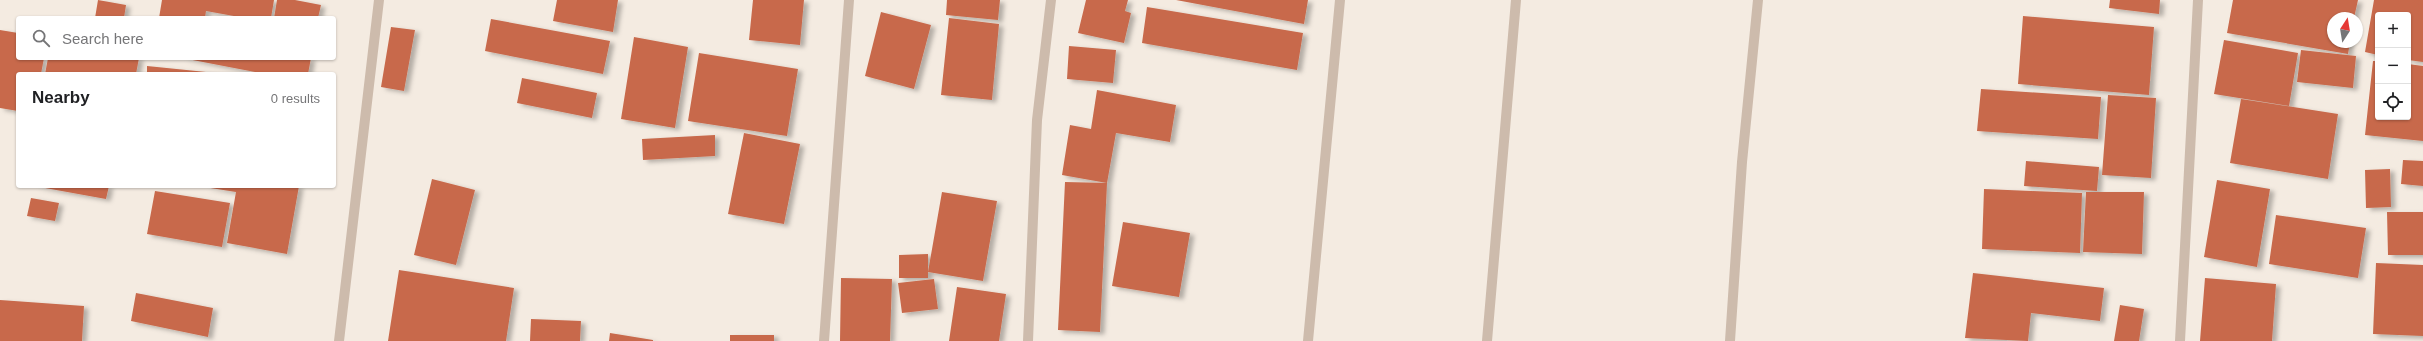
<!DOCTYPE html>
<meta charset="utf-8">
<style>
:root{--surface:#fff;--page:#f6f6f6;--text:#202124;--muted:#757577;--line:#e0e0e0}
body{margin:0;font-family:Helvetica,sans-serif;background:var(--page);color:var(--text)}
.controls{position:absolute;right:12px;top:12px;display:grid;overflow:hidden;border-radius:4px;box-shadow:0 1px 3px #0004}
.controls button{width:36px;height:36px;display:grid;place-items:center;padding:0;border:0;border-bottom:1px solid var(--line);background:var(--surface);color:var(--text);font:20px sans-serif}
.compass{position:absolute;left:2327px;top:12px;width:36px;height:36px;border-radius:50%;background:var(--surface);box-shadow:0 1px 3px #0004;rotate:12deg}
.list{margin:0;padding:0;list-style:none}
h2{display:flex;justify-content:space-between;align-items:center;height:52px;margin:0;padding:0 16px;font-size:17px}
h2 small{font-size:13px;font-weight:400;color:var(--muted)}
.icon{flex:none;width:22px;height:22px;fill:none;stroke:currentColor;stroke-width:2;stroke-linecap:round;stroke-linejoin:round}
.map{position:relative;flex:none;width:2423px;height:341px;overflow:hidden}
.search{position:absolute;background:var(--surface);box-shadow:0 1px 3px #0004;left:16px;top:16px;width:320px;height:44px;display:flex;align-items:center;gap:10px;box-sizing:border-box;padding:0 14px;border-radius:4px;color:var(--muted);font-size:15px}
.panel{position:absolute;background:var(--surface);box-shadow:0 1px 3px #0004;left:16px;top:72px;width:320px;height:116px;border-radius:4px}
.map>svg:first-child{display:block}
.building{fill:#c8694b;filter:url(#shadow)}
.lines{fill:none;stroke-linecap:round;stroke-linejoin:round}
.minor{stroke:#cdbbac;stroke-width:10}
</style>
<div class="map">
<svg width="2423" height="341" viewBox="0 0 2423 341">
<defs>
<filter id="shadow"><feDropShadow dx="4.5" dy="2.5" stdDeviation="2" flood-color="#0004"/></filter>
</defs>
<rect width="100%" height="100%" fill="#f4ebe1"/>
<path class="building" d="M 98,0 L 126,5 L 124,18 L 95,18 Z
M 162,0 L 274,0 L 271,18 L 245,18 L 206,11 L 205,18 L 159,18 Z
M 277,0 L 295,0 L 321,5 L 318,18 L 274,18 Z
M 557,0 L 618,0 L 613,32 L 553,21 Z
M 753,0 L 804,0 L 800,45 L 749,40 Z
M 947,0 L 1000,0 L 998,20 L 946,15 Z
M 1086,0 L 1128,0 L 1125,11 L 1131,13 L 1124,43 L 1078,33 Z
M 1176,0 L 1308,0 L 1304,24 Z
M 2110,0 L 2160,0 L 2159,14 L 2109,8 Z
M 2233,0 L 2358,0 L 2354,18 L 2333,18 L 2333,42 L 2350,42 L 2348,54 L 2227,33 Z
M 2374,0 L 2423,0 L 2423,62 L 2408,60 L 2408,15 L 2378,15 L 2378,55 L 2365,52 Z
M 1147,7 L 1303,33 L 1297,70 L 1142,43 Z
M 881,12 L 931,25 L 914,89 L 865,76 Z
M 2023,16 L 2154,27 L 2149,95 L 2018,84 Z
M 949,18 L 999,24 L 992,100 L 941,95 Z
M 491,19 L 610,41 L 603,74 L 485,51 Z
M 391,27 L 415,30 L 404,91 L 381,87 Z
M 0,30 L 18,33 L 18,58 L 44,58 L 41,74 L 18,74 L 18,111 L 0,108 Z
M 634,37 L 688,47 L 675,128 L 621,119 Z
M 2224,40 L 2298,53 L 2289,106 L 2214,94 Z
M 1069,46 L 1116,50 L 1113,83 L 1067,79 Z
M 2301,50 L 2356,56 L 2353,88 L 2297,82 Z
M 699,53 L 798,69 L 787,136 L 688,121 Z
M 48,58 L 139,58 L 136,74 L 45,74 Z
M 182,58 L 311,58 L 308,74 L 265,74 Z
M 2373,61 L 2378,61 L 2378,117 L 2408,117 L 2408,64 L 2423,66 L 2423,141 L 2365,135 Z
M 147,66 L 216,73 L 216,74 L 147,74 Z
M 522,78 L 597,93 L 592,118 L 517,103 Z
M 1981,89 L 2101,97 L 2098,139 L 1977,131 Z
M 1097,90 L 1176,105 L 1170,142 L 1116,133 L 1107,183 L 1062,175 L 1070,125 L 1091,129 Z
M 2108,95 L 2156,98 L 2151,178 L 2102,175 Z
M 2241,99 L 2338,114 L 2328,179 L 2230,163 Z
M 744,133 L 800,144 L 784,224 L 728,214 Z
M 715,135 L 715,156 L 643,160 L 642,139 Z
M 2403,160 L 2423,161 L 2423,186 L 2401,184 Z
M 2026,161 L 2099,167 L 2097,191 L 2024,186 Z
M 2390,169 L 2391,207 L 2366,208 L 2365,170 Z
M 432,179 L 475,190 L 456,265 L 414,255 Z
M 2217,180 L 2270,189 L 2257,267 L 2204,257 Z
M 1065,182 L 1107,183 L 1100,332 L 1058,330 Z
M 34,186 L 109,186 L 106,199 Z
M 299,186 L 287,254 L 227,243 L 236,192 L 204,187 Z
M 1984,189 L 2082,193 L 2080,253 L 1982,249 Z
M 155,191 L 230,203 L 222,247 L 147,234 Z
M 942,192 L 997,201 L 983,281 L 928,272 L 928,278 L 899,278 L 899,255 L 928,254 L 928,272 Z
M 2086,192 L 2144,192 L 2142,254 L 2083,252 Z
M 31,198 L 59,203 L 55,221 L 27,216 Z
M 2387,212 L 2423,212 L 2423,255 L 2388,255 Z
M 2276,215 L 2366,228 L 2358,278 L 2269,264 Z
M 1123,222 L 1190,233 L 1179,297 L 1112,286 Z
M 2376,263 L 2423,265 L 2423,336 L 2373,334 Z
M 399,270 L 514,288 L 506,341 L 388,341 Z
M 1973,273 L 2104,288 L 2100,321 L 2031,313 L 2028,341 L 1965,338 Z
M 841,278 L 892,279 L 890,341 L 840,341 Z
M 2205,278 L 2276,284 L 2272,341 L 2200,341 Z
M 934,279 L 938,309 L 902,313 L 898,283 Z
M 957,287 L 1006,294 L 999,341 L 949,341 Z
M 136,293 L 213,308 L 208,337 L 131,321 Z
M 0,300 L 84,306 L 82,341 L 0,341 Z
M 2120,305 L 2144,309 L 2139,341 L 2114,341 Z
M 531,319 L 581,321 L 580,341 L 530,341 Z
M 610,333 L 653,340 L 653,341 L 609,341 Z
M 730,335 L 774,335 L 774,341 L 730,341 Z"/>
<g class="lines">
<path class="minor" d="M 339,341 L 379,0
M 824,341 L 849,0
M 1028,341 L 1037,120 L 1051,0
M 1308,341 L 1340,0
M 1487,341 L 1516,0
M 1730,341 L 1742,162 L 1758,0
M 2180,341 L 2198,0"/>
</g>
</svg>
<div class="controls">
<button>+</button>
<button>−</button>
<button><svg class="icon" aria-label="locate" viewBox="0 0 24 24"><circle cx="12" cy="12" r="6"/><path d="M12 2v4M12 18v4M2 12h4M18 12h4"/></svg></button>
</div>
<svg class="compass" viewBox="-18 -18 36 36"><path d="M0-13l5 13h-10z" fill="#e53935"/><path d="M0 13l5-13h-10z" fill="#757577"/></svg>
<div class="search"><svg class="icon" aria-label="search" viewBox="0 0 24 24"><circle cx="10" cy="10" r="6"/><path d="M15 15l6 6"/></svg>Search here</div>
<section class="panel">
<h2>Nearby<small>0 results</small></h2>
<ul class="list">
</ul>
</section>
</div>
